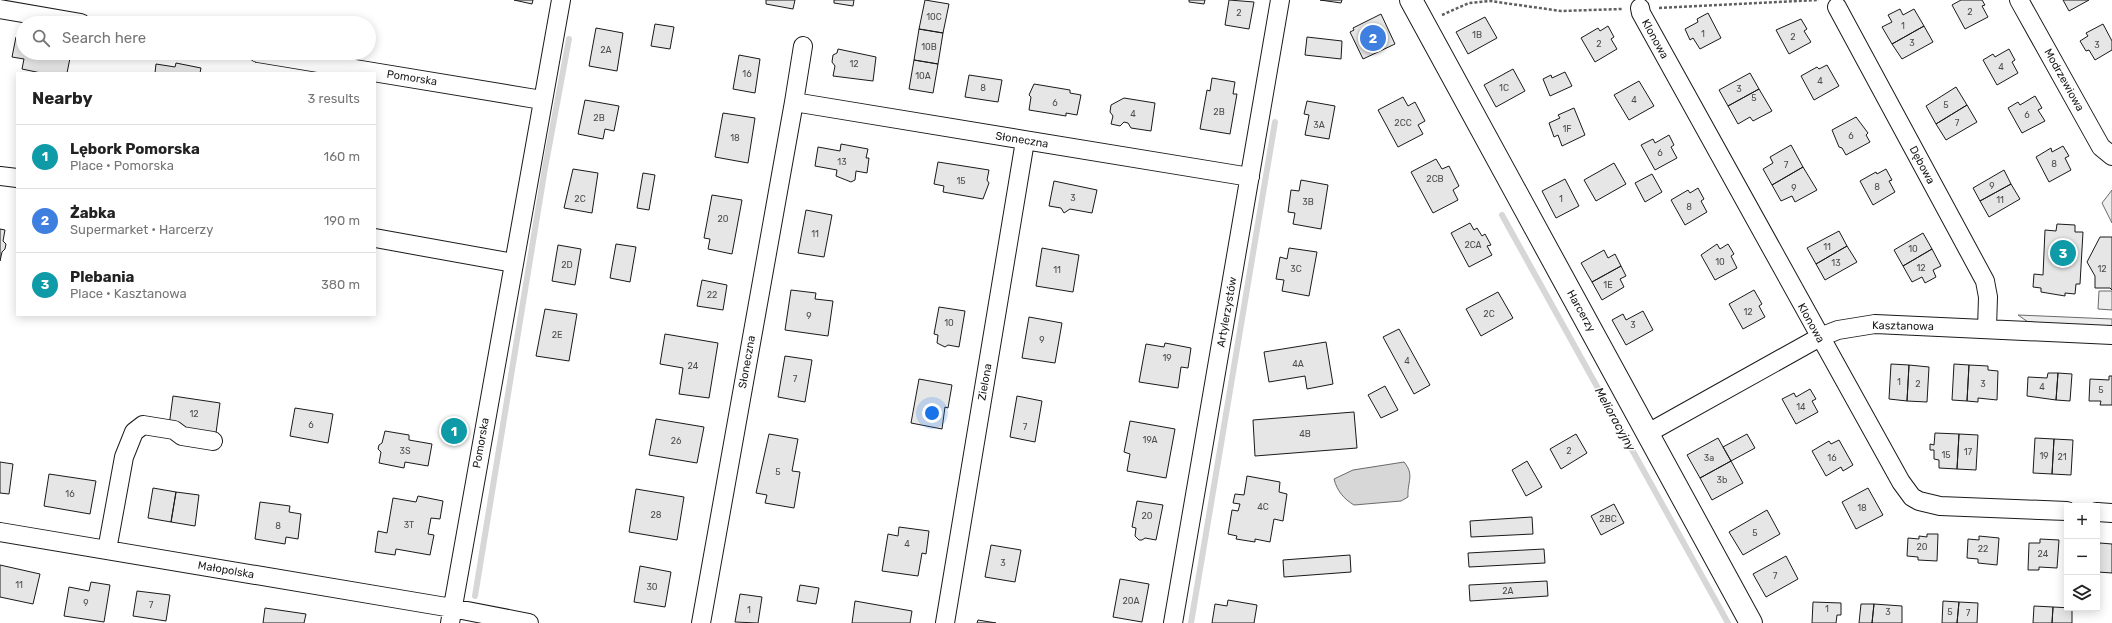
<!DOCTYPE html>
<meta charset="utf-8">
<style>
:root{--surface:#fff;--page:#f2f2f2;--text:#222;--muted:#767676;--line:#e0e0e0;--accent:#c62828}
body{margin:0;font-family:Rubik,sans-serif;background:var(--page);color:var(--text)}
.controls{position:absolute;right:12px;bottom:12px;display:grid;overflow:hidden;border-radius:0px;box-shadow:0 2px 10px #0003}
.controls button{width:36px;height:36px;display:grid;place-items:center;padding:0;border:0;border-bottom:1px solid var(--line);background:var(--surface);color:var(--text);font:20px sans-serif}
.you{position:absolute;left:932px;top:413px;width:14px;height:14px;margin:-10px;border:3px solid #fff;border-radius:50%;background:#1a73e8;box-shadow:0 0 0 6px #1a73e833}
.badge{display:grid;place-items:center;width:26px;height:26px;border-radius:50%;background:var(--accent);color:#fff;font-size:13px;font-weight:700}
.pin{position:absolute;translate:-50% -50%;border:2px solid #fff;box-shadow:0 1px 4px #0006}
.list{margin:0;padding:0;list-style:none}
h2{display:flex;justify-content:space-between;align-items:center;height:52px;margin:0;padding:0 16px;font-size:17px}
h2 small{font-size:13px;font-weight:400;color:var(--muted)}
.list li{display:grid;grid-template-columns:26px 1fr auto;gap:12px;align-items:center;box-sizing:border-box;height:64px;padding:0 16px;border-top:1px solid var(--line)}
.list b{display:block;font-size:15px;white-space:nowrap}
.list p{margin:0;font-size:13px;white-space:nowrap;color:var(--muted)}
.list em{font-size:13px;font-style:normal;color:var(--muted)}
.icon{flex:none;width:22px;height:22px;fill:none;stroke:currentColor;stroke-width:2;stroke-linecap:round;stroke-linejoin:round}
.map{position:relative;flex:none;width:2112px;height:623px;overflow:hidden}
.search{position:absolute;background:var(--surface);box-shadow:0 2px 10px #0003;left:16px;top:16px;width:360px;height:44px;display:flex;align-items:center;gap:10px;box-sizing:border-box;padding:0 14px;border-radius:22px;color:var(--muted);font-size:15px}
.panel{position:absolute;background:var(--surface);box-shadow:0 2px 10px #0003;left:16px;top:72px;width:360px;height:244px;border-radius:0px}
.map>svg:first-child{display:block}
.built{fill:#ededed;stroke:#6a6a6a}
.water{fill:#d7d7d7;stroke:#6a6a6a}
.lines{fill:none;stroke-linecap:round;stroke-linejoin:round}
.stream{stroke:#d7d7d7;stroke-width:6}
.building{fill:#e6e6e6;stroke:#1a1a1a}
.street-casing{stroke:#1a1a1a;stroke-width:20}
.secondary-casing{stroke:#1a1a1a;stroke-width:24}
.path{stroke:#5f5f5f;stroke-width:2.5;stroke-dasharray:3 2;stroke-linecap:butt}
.street{stroke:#fff;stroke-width:18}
.secondary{stroke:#fff;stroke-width:22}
.labels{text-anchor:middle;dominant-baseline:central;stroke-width:3;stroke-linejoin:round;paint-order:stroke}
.number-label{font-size:9px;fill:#4d4d4d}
.street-label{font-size:11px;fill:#1a1a1a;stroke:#fff}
.water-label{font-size:12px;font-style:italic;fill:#1a1a1a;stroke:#fff}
</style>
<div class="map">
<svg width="2112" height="623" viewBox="0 0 2112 623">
<rect width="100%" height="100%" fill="#fff"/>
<path class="built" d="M 2112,190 L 2112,223 L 2102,203 Z
M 2099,291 L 2112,291 L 2112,310 L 2098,309 Z
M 2018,315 L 2112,319 L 2112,328 L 2028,322 Z"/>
<path class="water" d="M 1404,462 C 1415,475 1407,482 1408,497 L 1401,501 L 1354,505 C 1344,499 1337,491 1334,479 L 1353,470 Z"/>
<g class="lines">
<path class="stream" d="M 1502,215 L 1728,623
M 475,596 L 545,168 L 569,39
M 1191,623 L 1275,122"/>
</g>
<path class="building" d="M 514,0 L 533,0 L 532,4 Z
M 766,0 L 795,0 L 793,9 L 766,4 Z
M 834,0 L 854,0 L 853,6 L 834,3 Z
M 925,0 L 949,4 L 943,33 L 919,29 Z
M 1189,0 L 1205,0 L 1204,4 L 1189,2 Z
M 1229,0 L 1254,2 L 1249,29 L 1225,25 Z
M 1320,0 L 1342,0 L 1341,3 Z
M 1961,0 L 1982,0 L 1985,5 L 1982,6 L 1988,17 L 1965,29 L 1952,5 Z
M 2063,0 L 2089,0 L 2069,11 Z
M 1900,9 L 1903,15 L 1914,9 L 1924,26 L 1892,44 L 1882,27 L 1892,22 L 1888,15 Z
M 1708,13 L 1721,38 L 1700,49 L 1693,38 L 1690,40 L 1685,29 L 1698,22 L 1697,19 Z
M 1381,14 L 1395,44 L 1363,59 L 1350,32 L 1354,30 L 1353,28 Z
M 1485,17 L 1497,38 L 1468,54 L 1456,32 Z
M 1801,19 L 1807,29 L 1804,31 L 1811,42 L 1789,54 L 1776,30 Z
M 655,24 L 674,27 L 670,49 L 651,46 Z
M 2103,24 L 2112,41 L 2112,50 L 2095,60 L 2089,50 L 2086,51 L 2080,41 L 2088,36 L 2086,33 Z
M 1608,26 L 1614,37 L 1611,39 L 1617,49 L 1595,62 L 1581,38 L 1598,28 L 1600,31 Z
M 1924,26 L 1933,42 L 1902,59 L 1892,44 Z
M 596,28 L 623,33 L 617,71 L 589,66 Z
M 919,29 L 943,33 L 938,64 L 914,60 Z
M 16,37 L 23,39 L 23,53 L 71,53 L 67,73 L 41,73 L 22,69 L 24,59 L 12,57 Z
M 1307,37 L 1342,41 L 1341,59 L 1305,55 Z
M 838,49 L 876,57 L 873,81 L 833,76 L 835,66 L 832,62 L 833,55 L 837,53 Z
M 2009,49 L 2015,60 L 2012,62 L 2018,73 L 1997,85 L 1983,60 L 1993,54 L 1995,57 Z
M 739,55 L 760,59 L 755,93 L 733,89 Z
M 914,60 L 938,64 L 933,93 L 909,89 Z
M 176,63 L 201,68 L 200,73 L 203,73 L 155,73 L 156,64 L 175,67 Z
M 1827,65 L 1839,86 L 1814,100 L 1801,76 L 1817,67 L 1819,69 Z
M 1513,69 L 1525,91 L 1496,107 L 1484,85 Z
M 1565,72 L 1572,86 L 1550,96 L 1543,79 L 1551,75 L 1552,78 Z
M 1750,73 L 1759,89 L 1728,106 L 1719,90 Z
M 969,75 L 1002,80 L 998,102 L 965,97 Z
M 1212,78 L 1235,82 L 1233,94 L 1237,94 L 1230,134 L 1200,129 L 1207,90 L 1210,91 Z
M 1639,81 L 1654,106 L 1629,120 L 1614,95 Z
M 1034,84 L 1070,90 L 1070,93 L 1081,95 L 1077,115 L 1066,113 L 1066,116 L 1029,110 L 1031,97 L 1029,95 Z
M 1956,87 L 1967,105 L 1936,124 L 1926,106 Z
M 1759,89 L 1772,111 L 1753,121 L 1750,117 L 1738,124 L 1728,106 Z
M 2035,96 L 2042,108 L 2038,110 L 2045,121 L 2022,133 L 2008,108 L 2018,102 L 2020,105 Z
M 1403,97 L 1408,106 L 1415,102 L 1425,121 L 1418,125 L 1423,134 L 1398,147 L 1378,110 Z
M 1124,98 L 1155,103 L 1151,131 L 1131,128 L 1128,123 L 1124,122 L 1120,126 L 1111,124 L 1113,116 L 1110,112 L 1111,105 Z
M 585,100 L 619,106 L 614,131 L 605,129 L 603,139 L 578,134 Z
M 1307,101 L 1335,106 L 1329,139 L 1305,135 L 1309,115 L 1304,114 Z
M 1967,105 L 1977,122 L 1946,140 L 1936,124 Z
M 1574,108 L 1585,135 L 1562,146 L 1558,135 L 1554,137 L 1549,123 L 1560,118 L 1558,115 Z
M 723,113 L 755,118 L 748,163 L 715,157 Z
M 1856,117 L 1868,133 L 1866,135 L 1870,142 L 1846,155 L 1842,148 L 1839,147 L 1832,130 Z
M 1669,135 L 1674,145 L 1671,147 L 1677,158 L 1655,170 L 1641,145 L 1653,139 L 1655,143 Z
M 841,144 L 868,149 L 866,158 L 869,158 L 867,173 L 856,171 L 855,180 L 851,182 L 836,176 L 837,170 L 815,166 L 818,147 L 840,151 Z
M 1791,145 L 1803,167 L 1772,185 L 1763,169 L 1773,163 L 1770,157 Z
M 2063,146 L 2069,156 L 2065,158 L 2071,170 L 2049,182 L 2036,157 L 2051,148 L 2052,152 Z
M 1436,159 L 1442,169 L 1449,166 L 1459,186 L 1453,190 L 1458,200 L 1433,213 L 1411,172 Z
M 938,162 L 989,170 L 987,180 L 989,183 L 983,199 L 943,192 L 944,186 L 934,184 Z
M 1614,163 L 1626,184 L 1596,201 L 1584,180 Z
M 1803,167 L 1817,190 L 1795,202 L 1792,196 L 1781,201 L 1772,185 Z
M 573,169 L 598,173 L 592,213 L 564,208 Z
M 1886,169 L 1892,180 L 1889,181 L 1895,192 L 1873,205 L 1860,181 L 1876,172 L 1877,174 Z
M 2004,170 L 2011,184 L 1980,201 L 1973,188 Z
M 643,173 L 655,175 L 649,210 L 637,208 Z
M 1652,174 L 1662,192 L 1645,202 L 1635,183 Z
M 1565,179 L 1579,206 L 1556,218 L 1542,191 Z
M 1301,180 L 1328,185 L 1321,229 L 1293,224 L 1295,213 L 1288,212 L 1291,190 L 1299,191 Z
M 1054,181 L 1097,190 L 1092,213 L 1070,209 L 1064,213 L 1061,208 L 1049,206 Z
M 2011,184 L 2020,199 L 1989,217 L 1980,201 Z
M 1698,188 L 1704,199 L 1701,201 L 1707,212 L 1685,225 L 1671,200 L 1688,190 L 1690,193 Z
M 712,195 L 742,200 L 732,254 L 708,249 L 710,239 L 704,238 Z
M 806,210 L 832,215 L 824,257 L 798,253 Z
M 1470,223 L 1474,230 L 1477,228 L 1482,236 L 1485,234 L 1491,245 L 1487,246 L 1492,255 L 1469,267 L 1451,233 Z
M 2057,224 L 2075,225 L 2075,232 L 2083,232 L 2080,284 L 2076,284 L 2075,294 L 2065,293 L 2065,296 L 2041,292 L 2041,288 L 2033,287 L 2034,274 L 2043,275 L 2045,230 L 2056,231 Z
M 0,229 L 5,230 L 3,241 L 6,244 L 5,249 L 2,252 L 0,261 Z
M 1839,231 L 1847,246 L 1816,264 L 1807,248 Z
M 1923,233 L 1932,249 L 1903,266 L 1894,250 Z
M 2100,237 L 2112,237 L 2112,290 L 2110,288 L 2095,288 L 2095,276 L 2087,262 Z
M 616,244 L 636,247 L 630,282 L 610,278 Z
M 1717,244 L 1720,249 L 1728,244 L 1734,254 L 1731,256 L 1737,268 L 1715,280 L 1701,255 Z
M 558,245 L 581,249 L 575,285 L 552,281 Z
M 1847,246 L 1857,262 L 1825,280 L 1816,264 Z
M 1042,248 L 1079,255 L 1073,292 L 1036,286 Z
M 1289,248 L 1317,252 L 1309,296 L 1282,291 L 1284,280 L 1276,279 L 1280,257 L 1287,259 Z
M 1932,249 L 1941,266 L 1933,270 L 1936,277 L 1925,283 L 1922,277 L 1912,282 L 1903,266 Z
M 1604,250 L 1608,258 L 1615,254 L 1621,266 L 1592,282 L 1581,263 Z
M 1621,266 L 1626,276 L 1620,279 L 1624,287 L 1602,300 L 1592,282 Z
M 702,280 L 727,285 L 723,310 L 697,306 Z
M 791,290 L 816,293 L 815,299 L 833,301 L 828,336 L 785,330 Z
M 1754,290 L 1762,304 L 1759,306 L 1765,317 L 1743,329 L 1729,304 Z
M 1498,292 L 1513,318 L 1481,336 L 1466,309 Z
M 939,307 L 965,311 L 959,347 L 948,345 L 945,347 L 937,343 L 938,335 L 934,334 Z
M 545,309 L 577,314 L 569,361 L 536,356 Z
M 1643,311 L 1653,330 L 1626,345 L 1612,320 L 1623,314 L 1626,320 Z
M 1029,317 L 1062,323 L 1055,363 L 1022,358 Z
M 1399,329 L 1430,385 L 1414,394 L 1383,337 Z
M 665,334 L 718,343 L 709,398 L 679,394 L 683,368 L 660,364 Z
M 1326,342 L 1333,384 L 1307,389 L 1305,376 L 1269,382 L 1264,352 Z
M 1165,343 L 1191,348 L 1188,368 L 1181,367 L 1178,388 L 1139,382 L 1146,344 L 1164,347 Z
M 785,356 L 812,360 L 805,402 L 778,397 Z
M 1891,364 L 1909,365 L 1907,401 L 1889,399 Z
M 1954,364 L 1969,365 L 1967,401 L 1952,400 Z
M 1909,365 L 1929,367 L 1927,402 L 1907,401 Z
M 1969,365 L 1988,366 L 1988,370 L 1998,371 L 1997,400 L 1978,398 L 1978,402 L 1967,401 Z
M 2048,373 L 2058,373 L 2056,400 L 2027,396 L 2028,377 L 2047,378 Z
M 2058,373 L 2072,374 L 2070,401 L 2056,400 Z
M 2109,376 L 2112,376 L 2112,405 L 2100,405 L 2101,401 L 2089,401 L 2090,379 L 2109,380 Z
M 919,379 L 952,385 L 948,408 L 945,407 L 942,429 L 911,423 Z
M 1385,386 L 1398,410 L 1381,418 L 1368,395 Z
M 1810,389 L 1816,399 L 1812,401 L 1818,412 L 1796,424 L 1782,399 L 1794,393 L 1796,397 Z
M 173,396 L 220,403 L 216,433 L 169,426 Z
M 1017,396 L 1042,401 L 1035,442 L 1010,437 Z
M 295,408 L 333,414 L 328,443 L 290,436 Z
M 1354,412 L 1357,448 L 1255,456 L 1253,420 Z
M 656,419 L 704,427 L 697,463 L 649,455 Z
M 1130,421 L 1175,429 L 1166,478 L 1127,471 L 1130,454 L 1124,452 Z
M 451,425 L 459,426 L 457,438 L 449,436 Z
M 385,431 L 409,435 L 409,440 L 432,444 L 428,466 L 405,462 L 404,468 L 379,463 L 381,452 L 378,449 L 379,445 L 382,443 Z
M 1935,433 L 1959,434 L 1957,469 L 1939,468 L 1939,460 L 1934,459 L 1934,450 L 1930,450 L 1930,444 L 1934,445 Z
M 769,434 L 798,439 L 792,471 L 800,472 L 794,508 L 765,503 L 767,495 L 756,493 Z
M 1576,434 L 1587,453 L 1561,469 L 1550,449 Z
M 1747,434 L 1755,448 L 1731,461 L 1723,447 Z
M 1959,434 L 1978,435 L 1976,470 L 1957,469 Z
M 1718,438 L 1731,461 L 1700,478 L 1687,455 Z
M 2035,438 L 2054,439 L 2052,474 L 2033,473 Z
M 2054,439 L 2073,440 L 2071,475 L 2052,474 Z
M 1839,440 L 1853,465 L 1843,471 L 1841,467 L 1826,476 L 1812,451 L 1829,441 L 1831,444 Z
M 1527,461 L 1542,487 L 1526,496 L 1512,470 Z
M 1731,461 L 1743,483 L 1712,500 L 1700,478 Z
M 0,462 L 13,464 L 9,494 L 0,493 Z
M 49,474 L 96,481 L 90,514 L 44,506 Z
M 1247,476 L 1280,482 L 1279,492 L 1287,494 L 1283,521 L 1274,519 L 1270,542 L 1255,539 L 1255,542 L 1236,539 L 1237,536 L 1228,534 L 1232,510 L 1238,511 L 1240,504 L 1233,503 L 1235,494 L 1244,495 Z
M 153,488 L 176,492 L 171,522 L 148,518 Z
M 1868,488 L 1883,515 L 1856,529 L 1842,502 Z
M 636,489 L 684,497 L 677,540 L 629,532 Z
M 176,492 L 199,495 L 195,526 L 171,522 Z
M 418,496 L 443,501 L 440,519 L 431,518 L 428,534 L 434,535 L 430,555 L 396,549 L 395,555 L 375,552 L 378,531 L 387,533 L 393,498 L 416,502 Z
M 1137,501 L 1163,505 L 1156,540 L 1145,538 L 1142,540 L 1139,540 L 1135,536 L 1136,528 L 1132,527 Z
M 260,502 L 290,506 L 289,512 L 301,514 L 298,539 L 286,537 L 285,544 L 255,539 Z
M 1614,504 L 1624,523 L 1601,535 L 1591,516 Z
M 1767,510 L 1780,534 L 1743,555 L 1729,532 Z
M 1532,517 L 1533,534 L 1471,537 L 1470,521 Z
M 899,527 L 929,531 L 926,554 L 922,553 L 918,576 L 882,571 L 888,534 L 898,536 Z
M 1927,534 L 1938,534 L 1937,561 L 1918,560 L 1918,557 L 1907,556 L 1908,538 L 1919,539 L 1919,536 L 1927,537 Z
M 1979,536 L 1999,538 L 1997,565 L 1978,563 L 1978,559 L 1967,558 L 1968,539 L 1979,540 Z
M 2040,539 L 2059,540 L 2057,568 L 2039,567 L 2039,570 L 2028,570 L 2029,543 L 2040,543 Z
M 2100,543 L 2112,544 L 2112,573 L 2098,572 L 2097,547 L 2099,547 Z
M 991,545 L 1021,550 L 1015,582 L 985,577 Z
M 1544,549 L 1545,563 L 1469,567 L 1468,553 Z
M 1350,555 L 1351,572 L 1284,577 L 1283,560 Z
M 1786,556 L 1798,579 L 1766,597 L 1753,574 Z
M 0,565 L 40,574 L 33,604 L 0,597 Z
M 640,566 L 671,572 L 665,607 L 634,602 Z
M 1120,579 L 1149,584 L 1142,622 L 1113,617 Z
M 1547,581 L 1548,596 L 1470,601 L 1469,585 Z
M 91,582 L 110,585 L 104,622 L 64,616 L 69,587 L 89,591 Z
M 800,585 L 819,588 L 816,604 L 797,601 Z
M 137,591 L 170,595 L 166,621 L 133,616 Z
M 740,594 L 762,597 L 758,623 L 735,622 Z
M 1228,600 L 1257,605 L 1254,623 L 1212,623 L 1215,604 L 1227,606 Z
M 855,601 L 912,611 L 910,623 L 852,623 Z
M 1943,601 L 1959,602 L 1957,623 L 1942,623 Z
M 1813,602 L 1841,603 L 1841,615 L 1837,615 L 1836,623 L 1812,623 Z
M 1959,602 L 1978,603 L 1977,623 L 1957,623 Z
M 1861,604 L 1874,604 L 1872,623 L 1859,623 Z
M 1874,604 L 1902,606 L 1902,623 L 1872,623 Z
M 2034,606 L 2053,607 L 2052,623 L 2033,623 Z
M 2053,607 L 2072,608 L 2072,623 L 2052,623 Z
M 265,608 L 306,614 L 304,623 L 263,623 Z
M 978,620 L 996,623 L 977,623 Z"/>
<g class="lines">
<g class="street-casing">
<path id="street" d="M 2019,0 L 2101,147 L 2112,156
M 1837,7 L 1985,281 L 1988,297 L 1987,328
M 1640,8 L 1641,13 L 1901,482 L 1912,497 L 1919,501 L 1940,506 L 2067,511
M 0,9 L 81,23
M 258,53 L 542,100
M 794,102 L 803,46
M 0,176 L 17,178
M 375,238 L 513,263
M 1648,433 L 1820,337 L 1838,330 L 1875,324 L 2112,335
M 2097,512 L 2112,513
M 0,532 L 452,608 L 529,623
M 107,550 L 124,457 L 134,432 L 143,425 L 174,430 L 182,436 L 213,441
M 450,623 L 561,0
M 701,623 L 794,102 L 1250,177
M 945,623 L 1025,141
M 1173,623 L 1280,0"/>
</g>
<g class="secondary-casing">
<path id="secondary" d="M 1411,0 L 1751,623"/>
</g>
<path class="path" d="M 1659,8 L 1819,0
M 1442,15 L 1469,3 L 1490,1 L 1561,11 L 1622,9"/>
<use href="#street" class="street"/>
<use href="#secondary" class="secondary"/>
</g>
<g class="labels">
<g class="number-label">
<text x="1970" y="12">2</text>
<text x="1239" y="13">2</text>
<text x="934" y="17">10C</text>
<text x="1903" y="26">1</text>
<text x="1703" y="34">1</text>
<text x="1477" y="35">1B</text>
<text x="1793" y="37">2</text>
<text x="1912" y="43">3</text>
<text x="1599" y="44">2</text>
<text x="2097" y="45">3</text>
<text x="929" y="47">10B</text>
<text x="606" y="50">2A</text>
<text x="854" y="64">12</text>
<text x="2001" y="67">4</text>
<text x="747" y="74">16</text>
<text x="923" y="76">10A</text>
<text x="1820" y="81">4</text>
<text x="983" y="88">8</text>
<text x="1504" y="88">1C</text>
<text x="1739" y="89">3</text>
<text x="1754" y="98">5</text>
<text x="1634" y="100">4</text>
<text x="1055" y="103">6</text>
<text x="1946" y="105">5</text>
<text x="1219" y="112">2B</text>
<text x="1133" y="114">4</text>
<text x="2027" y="115">6</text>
<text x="599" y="118">2B</text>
<text x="1403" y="123">2CC</text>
<text x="1957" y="123">7</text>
<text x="1319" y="125">3A</text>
<text x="1567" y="129">1F</text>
<text x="1851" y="136">6</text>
<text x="735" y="138">18</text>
<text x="1660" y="153">6</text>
<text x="842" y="162">13</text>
<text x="2054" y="164">8</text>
<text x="1786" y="165">7</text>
<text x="1435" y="179">2CB</text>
<text x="961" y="181">15</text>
<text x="1992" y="186">9</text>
<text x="1877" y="187">8</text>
<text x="1794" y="188">9</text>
<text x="1073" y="198">3</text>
<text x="580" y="199">2C</text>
<text x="1561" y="199">1</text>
<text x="2000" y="200">11</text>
<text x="1308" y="202">3B</text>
<text x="1689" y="207">8</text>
<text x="723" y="219">20</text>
<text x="815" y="234">11</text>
<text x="1473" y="245">2CA</text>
<text x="1827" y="247">11</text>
<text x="1913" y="249">10</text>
<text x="1720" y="262">10</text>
<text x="1836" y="263">13</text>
<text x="567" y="265">2D</text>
<text x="1921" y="268">12</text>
<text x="1296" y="269">3C</text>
<text x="2102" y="269">12</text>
<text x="1057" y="270">11</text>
<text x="1608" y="285">1E</text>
<text x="712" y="295">22</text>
<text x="1748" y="312">12</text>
<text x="1489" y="314">2C</text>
<text x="809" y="316">9</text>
<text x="949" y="323">10</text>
<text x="1633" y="325">3</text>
<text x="557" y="335">2E</text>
<text x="1042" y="340">9</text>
<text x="1167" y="358">19</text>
<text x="1407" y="361">4</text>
<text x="1298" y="364">4A</text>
<text x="693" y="366">24</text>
<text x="795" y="379">7</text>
<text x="1899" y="382">1</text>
<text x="1918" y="384">2</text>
<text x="1983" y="384">3</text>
<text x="2042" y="387">4</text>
<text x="2101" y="390">5</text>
<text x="1801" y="407">14</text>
<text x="194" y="414">12</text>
<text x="311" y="425">6</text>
<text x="1025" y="427">7</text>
<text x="1305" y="434">4B</text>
<text x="1150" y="440">19A</text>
<text x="676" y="441">26</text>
<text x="405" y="451">3S</text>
<text x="1569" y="451">2</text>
<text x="1968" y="452">17</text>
<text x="1946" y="455">15</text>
<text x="2044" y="456">19</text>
<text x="2062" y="457">21</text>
<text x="1709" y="458">3a</text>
<text x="1832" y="458">16</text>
<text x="778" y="472">5</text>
<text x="1722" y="480">3b</text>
<text x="70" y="494">16</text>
<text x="1263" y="507">4C</text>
<text x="1862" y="508">18</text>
<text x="656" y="515">28</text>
<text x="1147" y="516">20</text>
<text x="1608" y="519">2BC</text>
<text x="409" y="525">3T</text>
<text x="278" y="526">8</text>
<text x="1755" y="533">5</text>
<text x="907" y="544">4</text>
<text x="1922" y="547">20</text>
<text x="1983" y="549">22</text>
<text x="2043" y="554">24</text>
<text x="1003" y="563">3</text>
<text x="1775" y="576">7</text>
<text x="19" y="585">11</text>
<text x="652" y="587">30</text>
<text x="1508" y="591">2A</text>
<text x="1131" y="601">20A</text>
<text x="86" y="603">9</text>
<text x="151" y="605">7</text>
<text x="1827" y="609">1</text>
<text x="749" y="610">1</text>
<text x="1888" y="612">3</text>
<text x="1950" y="612">5</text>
<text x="1968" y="613">7</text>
</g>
<g class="street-label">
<text transform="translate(1655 39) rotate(61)">Klonowa</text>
<text transform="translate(412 78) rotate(9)">Pomorska</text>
<text transform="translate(2064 80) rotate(61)">Modrzewiowa</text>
<text transform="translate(1022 140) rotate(9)">Słoneczna</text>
<text transform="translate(1922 165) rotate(62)">Dębowa</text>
<text transform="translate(1581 311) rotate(61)">Harcerzy</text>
<text transform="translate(1227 312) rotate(-80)">Artylerzystów</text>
<text transform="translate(1811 323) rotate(61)">Klonowa</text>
<text transform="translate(1903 326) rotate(1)">Kasztanowa</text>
<text transform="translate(747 362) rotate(-80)">Słoneczna</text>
<text transform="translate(985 382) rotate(-80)">Zielona</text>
<text transform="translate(481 443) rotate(-80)">Pomorska</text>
<text transform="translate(226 570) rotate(10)">Małopolska</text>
</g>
<g class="water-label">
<text transform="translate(1615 419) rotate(61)">Melioracyjny</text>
</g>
</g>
</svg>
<div class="controls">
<button>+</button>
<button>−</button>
<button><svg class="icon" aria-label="layers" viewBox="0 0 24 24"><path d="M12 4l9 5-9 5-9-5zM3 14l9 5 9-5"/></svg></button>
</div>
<div class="you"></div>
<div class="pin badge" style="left:454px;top:431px;background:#0f9aa8">1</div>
<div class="pin badge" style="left:1373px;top:38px;background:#3f7fe0">2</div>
<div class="pin badge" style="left:2063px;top:253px;background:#0f9aa8">3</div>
<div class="search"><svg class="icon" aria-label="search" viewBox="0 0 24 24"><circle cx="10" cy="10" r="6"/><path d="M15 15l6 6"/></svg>Search here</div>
<section class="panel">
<h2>Nearby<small>3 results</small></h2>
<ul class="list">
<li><span class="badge" style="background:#0f9aa8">1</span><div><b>Lębork Pomorska</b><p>Place · Pomorska</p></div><em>160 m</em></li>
<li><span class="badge" style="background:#3f7fe0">2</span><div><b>Żabka</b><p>Supermarket · Harcerzy</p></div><em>190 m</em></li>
<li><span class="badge" style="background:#0f9aa8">3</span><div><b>Plebania</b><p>Place · Kasztanowa</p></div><em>380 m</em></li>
</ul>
</section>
</div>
